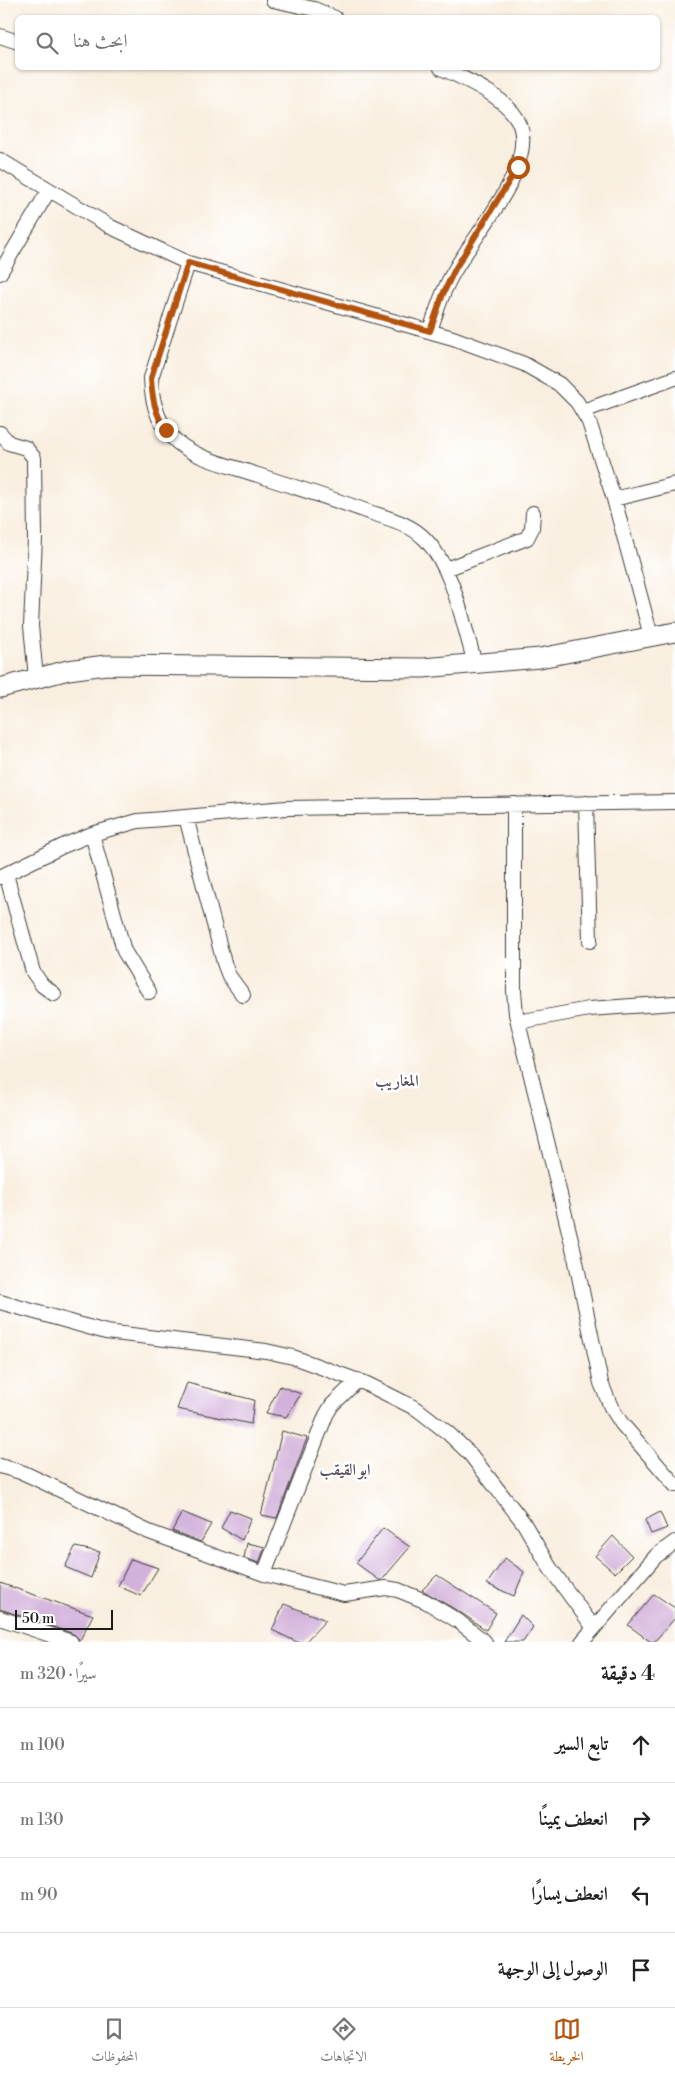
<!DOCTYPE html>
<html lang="ar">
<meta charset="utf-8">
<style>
:root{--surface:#fff;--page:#f6f6f6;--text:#222;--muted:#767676;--line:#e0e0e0;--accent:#b45309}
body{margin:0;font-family:"Libre Bodoni",Amiri,serif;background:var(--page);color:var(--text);direction:rtl}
.scale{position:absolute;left:15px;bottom:12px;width:98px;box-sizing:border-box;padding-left:5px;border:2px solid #1c1c1c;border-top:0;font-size:14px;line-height:18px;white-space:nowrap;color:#1c1c1c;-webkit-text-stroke:4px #fff;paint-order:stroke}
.stop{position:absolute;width:15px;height:15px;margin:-11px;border:4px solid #b45309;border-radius:50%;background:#fff}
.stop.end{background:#b45309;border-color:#fff;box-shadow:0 1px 5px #0008}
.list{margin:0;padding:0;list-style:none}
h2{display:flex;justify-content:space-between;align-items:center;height:65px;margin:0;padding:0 20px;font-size:21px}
h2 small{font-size:16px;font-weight:400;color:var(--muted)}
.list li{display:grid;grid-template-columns:32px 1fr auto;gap:15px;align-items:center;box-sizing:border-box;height:75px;padding:0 20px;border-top:1px solid var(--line)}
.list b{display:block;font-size:19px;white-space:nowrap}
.list em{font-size:16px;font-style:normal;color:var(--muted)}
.icon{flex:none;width:28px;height:28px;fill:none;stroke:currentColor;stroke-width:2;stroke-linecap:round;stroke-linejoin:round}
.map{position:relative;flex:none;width:675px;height:1642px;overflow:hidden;direction:ltr}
.search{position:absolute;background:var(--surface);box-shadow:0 1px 4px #0004;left:15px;right:15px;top:15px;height:55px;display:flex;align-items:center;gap:12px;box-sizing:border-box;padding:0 18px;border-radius:8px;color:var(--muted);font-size:19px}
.sheet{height:365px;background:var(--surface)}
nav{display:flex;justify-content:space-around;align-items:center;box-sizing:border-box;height:70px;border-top:1px solid var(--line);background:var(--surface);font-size:14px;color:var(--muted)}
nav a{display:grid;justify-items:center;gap:2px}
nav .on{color:var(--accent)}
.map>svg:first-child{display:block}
.building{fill:#d2b1da}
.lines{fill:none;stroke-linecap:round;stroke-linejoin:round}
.street-casing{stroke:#3d3c39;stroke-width:16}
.secondary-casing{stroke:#3d3c39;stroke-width:21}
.street{stroke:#fff;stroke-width:14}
.secondary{stroke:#fff;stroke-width:19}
.route{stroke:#b45309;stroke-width:6}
.labels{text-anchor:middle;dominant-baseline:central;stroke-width:5;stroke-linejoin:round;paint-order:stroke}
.neighbourhood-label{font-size:16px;font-weight:bold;fill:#5c505e;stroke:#fff}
</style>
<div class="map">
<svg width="675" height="1642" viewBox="0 0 675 1642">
<rect width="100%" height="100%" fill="#fff"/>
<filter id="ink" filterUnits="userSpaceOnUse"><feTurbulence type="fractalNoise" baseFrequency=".02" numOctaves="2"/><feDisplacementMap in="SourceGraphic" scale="10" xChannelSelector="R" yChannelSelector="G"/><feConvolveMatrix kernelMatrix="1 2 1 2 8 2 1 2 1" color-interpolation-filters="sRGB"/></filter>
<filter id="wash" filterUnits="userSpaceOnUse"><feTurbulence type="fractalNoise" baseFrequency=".0096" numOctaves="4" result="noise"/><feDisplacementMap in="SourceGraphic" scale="20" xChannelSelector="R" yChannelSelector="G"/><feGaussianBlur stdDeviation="1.12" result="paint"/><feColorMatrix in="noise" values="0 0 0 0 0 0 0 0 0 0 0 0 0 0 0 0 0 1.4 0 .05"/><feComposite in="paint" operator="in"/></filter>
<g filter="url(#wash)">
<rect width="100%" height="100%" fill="#f9efe0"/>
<g id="blocks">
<path class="building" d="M 187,1383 L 254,1400 L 251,1424 L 177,1409 Z
M 280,1386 L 301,1394 L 286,1417 L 266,1413 Z
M 282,1431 L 307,1438 L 277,1518 L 261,1515 Z
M 230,1510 L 251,1518 L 242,1540 L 221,1528 Z
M 182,1512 L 211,1524 L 201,1542 L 172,1531 Z
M 660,1512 L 667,1528 L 651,1534 L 645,1520 Z
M 383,1528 L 410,1547 L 382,1580 L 379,1580 L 356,1563 Z
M 613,1536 L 632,1556 L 615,1573 L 595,1556 Z
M 247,1543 L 265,1547 L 259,1563 L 244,1558 Z
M 75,1547 L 100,1552 L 91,1578 L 65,1567 Z
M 505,1558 L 524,1572 L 514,1596 L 487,1584 Z
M 131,1559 L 158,1568 L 141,1596 L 118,1586 Z
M 437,1575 L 496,1613 L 486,1630 L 463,1614 L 422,1590 Z
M 0,1583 L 93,1615 L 80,1640 L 74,1634 L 0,1609 Z
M 654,1594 L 675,1608 L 675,1618 L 654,1642 L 651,1642 L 628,1625 Z
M 284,1604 L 326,1620 L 305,1642 L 297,1642 L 272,1630 Z
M 521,1615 L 533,1627 L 523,1642 L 504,1642 Z"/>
</g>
</g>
<g filter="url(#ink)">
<use href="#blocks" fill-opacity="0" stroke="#3d3c39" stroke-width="1"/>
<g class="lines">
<g class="street-casing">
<path id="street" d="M 273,0 L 314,9 L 335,18
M 0,36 L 18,42
M 0,160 L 111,227 L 188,263 L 453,338 L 524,364 L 559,384 L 577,402 L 589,422 L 614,499 L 651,636
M 188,263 L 151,378 C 153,453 204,457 261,476 C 297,488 334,499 369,512 C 390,519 411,524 426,540 C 454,569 463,625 475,663
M 0,273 L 49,190
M 430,331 C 437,309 444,287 456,268 C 476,233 535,167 520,125 C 510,98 465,79 441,68
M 583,411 L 675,378
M 0,433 L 9,443 L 26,448 L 34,458 L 35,538 L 31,626 L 36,678
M 614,499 L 675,484
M 446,569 L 527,538 L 532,528 L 533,513
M 586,803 L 590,941
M 514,804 L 514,991 L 516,1014 L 574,1252 L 601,1383 L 611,1407 L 622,1424 L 675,1485
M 186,817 L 224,963 L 229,976 L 243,995
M 92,834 L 124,951 L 149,992
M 6,874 L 33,972 L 42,985 L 54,994
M 0,877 L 63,846 L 92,834 L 138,821 L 163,819 L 286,808 L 675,802
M 518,1022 L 589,1009 L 675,1003
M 0,1302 L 106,1332 L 266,1351 L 293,1357 L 367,1384 L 417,1409 L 448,1433 L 470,1454 L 523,1522 L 550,1568 L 594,1628
M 0,1466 L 24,1473 L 149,1532 L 264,1574 L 344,1594 L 386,1588 L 398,1590 L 425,1601 L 458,1621 L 485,1642
M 264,1574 L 326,1415 L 332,1405 L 358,1380
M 0,1618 L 71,1642
M 582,1642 L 656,1556 L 675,1542"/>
</g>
<g class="secondary-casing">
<path id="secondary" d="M 0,688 L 68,670 L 106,665 L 423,668 L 540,658 L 675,632"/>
</g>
<use href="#street" class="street"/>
<use href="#secondary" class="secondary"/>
</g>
</g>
<g class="lines" filter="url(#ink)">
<path class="route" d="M 166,430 C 155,414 152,397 151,378 L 188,263 L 430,331 L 443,294 L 455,269 L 518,167"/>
</g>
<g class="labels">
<g class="neighbourhood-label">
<text x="397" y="1081">المغاريب</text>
<text x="345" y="1470">ابو القيقب</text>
</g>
</g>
</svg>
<div class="scale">50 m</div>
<div class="stop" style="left:518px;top:167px"></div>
<div class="stop end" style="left:166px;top:430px"></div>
<div class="search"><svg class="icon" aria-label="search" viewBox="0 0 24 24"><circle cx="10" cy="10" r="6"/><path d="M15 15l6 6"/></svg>ابحث هنا</div>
</div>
<section class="sheet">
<h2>4 دقيقة<small>سيرًا · 320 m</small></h2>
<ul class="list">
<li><svg class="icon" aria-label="ahead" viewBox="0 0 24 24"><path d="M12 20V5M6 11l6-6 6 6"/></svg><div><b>تابع السير</b></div><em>100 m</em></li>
<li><svg class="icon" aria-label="right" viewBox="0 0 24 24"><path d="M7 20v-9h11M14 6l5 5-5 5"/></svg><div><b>انعطف يمينًا</b></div><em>130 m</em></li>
<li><svg class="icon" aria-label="left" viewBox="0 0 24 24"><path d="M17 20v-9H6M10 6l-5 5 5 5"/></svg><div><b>انعطف يسارًا</b></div><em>90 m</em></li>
<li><svg class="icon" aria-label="arrive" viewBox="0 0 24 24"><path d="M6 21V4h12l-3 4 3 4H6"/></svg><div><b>الوصول إلى الوجهة</b></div></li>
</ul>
</section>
<nav>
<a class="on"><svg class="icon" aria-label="map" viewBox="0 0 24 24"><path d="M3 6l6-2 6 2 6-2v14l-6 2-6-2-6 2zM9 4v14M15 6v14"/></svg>الخريطة</a>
<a><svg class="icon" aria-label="directions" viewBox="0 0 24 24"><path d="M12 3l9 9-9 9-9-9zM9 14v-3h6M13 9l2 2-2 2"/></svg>الاتجاهات</a>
<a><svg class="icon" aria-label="saved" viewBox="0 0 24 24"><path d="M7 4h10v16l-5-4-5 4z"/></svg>المحفوظات</a>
</nav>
